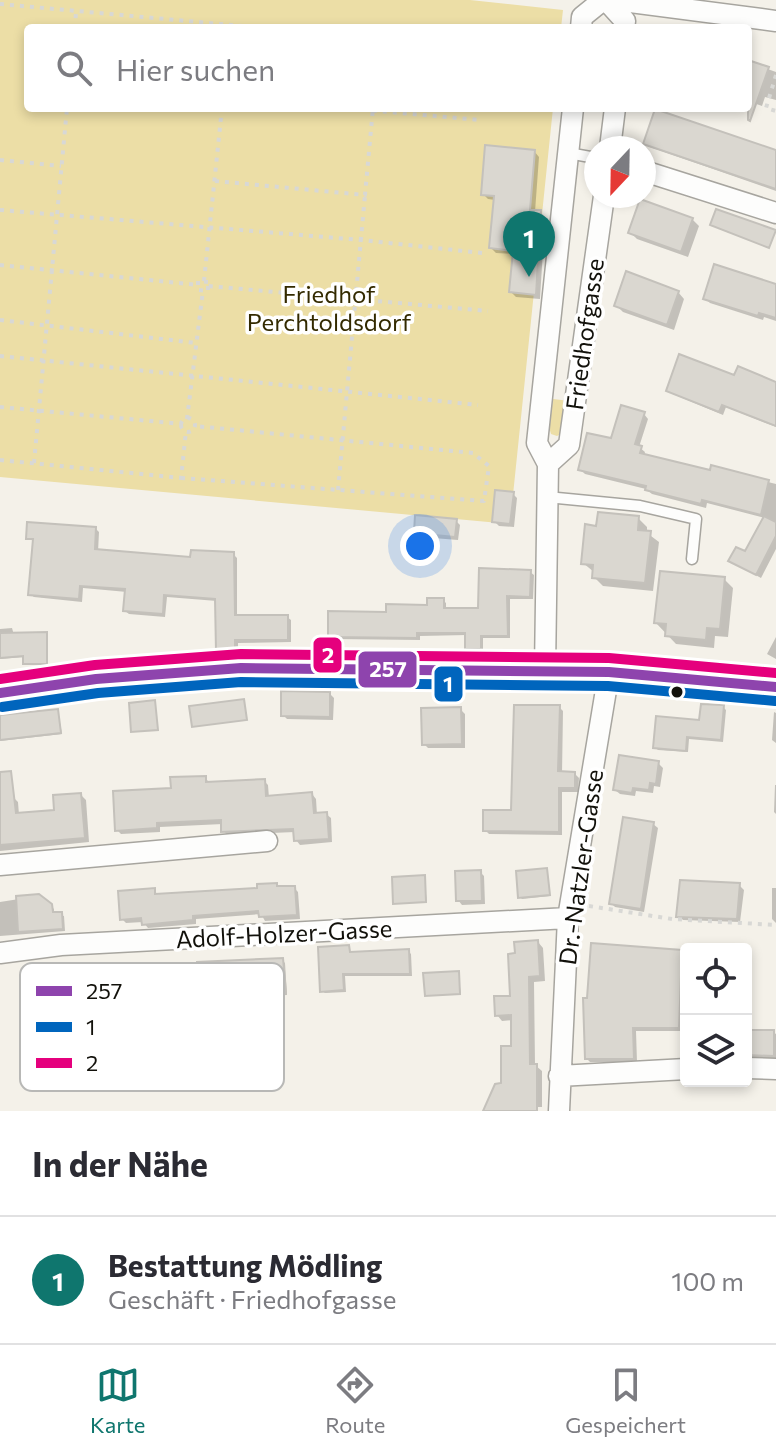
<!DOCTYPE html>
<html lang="de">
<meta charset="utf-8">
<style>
:root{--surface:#fff;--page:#f2f2f3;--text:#2b2b33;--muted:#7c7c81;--line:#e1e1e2;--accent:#0f766e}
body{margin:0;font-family:Commissioner,sans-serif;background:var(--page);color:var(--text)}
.controls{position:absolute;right:24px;bottom:24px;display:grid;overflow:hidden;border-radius:8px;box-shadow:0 4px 12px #0003}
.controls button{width:72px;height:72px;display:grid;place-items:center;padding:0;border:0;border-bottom:2px solid var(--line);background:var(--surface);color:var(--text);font:40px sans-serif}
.compass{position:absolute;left:584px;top:136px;width:72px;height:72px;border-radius:50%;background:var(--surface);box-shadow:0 4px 12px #0003;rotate:202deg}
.you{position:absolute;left:420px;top:546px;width:28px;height:28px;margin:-20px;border:6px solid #fff;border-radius:50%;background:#1a73e8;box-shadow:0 0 0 12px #1a73e833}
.badge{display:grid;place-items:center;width:52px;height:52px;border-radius:50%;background:var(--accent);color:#fff;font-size:26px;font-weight:700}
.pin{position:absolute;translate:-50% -66px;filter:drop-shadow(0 2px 4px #0008)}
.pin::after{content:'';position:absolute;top:42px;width:28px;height:24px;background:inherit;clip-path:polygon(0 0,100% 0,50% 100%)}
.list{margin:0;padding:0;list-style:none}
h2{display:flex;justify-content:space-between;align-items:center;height:104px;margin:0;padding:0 32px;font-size:34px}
h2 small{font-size:26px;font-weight:400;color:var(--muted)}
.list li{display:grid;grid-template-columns:52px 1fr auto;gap:24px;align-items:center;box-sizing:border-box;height:128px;padding:0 32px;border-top:2px solid var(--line)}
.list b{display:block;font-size:30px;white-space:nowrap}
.list p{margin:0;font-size:26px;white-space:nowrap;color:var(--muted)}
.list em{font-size:26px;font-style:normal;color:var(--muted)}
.icon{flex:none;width:44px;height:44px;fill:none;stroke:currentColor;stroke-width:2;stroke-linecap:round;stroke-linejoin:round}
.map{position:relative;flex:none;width:776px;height:1111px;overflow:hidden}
.search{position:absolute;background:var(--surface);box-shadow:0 4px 12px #0003;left:24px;right:24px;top:24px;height:88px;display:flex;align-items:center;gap:20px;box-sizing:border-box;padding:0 28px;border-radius:8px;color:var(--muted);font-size:30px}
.sheet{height:232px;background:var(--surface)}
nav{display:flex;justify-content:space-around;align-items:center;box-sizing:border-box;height:112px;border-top:2px solid var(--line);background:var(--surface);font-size:22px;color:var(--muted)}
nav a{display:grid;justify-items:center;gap:4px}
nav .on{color:var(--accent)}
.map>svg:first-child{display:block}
.green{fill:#ecdea6}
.shadow{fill:#0003}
.building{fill:#dad7d0;stroke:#c4c1bb;stroke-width:2}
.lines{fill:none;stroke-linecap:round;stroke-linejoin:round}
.lane-casing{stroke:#a7a59f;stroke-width:13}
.street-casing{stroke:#a7a59f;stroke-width:23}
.path{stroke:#d8d8d5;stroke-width:4;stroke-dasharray:4 6;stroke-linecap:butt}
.lane{stroke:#fdfdfc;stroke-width:10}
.street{stroke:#fdfdfc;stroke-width:20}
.bus-1-casing{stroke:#fff;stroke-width:16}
.bus-2-casing{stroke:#fff;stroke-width:16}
.bus-3-casing{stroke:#fff;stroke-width:16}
.bus-1{stroke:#8e44ad;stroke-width:10}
.bus-2{stroke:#0065bd;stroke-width:10}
.bus-3{stroke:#e5007d;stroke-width:10}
.bus-dot{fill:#12110b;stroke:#fff;stroke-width:3}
.labels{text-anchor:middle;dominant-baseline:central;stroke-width:7;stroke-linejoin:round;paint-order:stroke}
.park-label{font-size:24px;fill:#332a00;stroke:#fff}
.street-label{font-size:24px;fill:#12110b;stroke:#fff}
.key{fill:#fff;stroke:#b8b8b6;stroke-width:2}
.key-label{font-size:22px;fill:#12110b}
.line-badge{stroke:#fff;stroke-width:3}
.badge-label{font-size:22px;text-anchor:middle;font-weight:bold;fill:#fff}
</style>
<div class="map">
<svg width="776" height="1111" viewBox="0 0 776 1111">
<rect width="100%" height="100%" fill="#f4f1e9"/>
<path class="green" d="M 0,0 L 470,0 L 563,10 L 561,28 L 28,28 L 28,108 L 553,108 L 510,524 L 0,477 Z
M 553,399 L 570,401 L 563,433 L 557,436 L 551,434 L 549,427 Z"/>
<path class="shadow" d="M 748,62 L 776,72 L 776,100 L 765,97 L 762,106 L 748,101 Z
M 645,143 L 776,151 L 776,191 L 650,147 Z
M 534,151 L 539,157 L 535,212 L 540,212 L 545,217 L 540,299 L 516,297 L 511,292 L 514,254 L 496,253 L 491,248 L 495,200 L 488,199 L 483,194 Z
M 692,219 L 699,226 L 688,257 L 637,239 L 630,232 Z
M 776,286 L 776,321 L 764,317 L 763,320 L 710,303 L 705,298 Z
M 678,292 L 684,299 L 674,330 L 623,312 L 616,305 Z
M 735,378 L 776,384 L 776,427 L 726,407 L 723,415 L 673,394 L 668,390 Z
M 644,414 L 648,419 L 639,447 L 645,452 L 644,456 L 711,473 L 713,468 L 776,484 L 776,549 L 761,578 L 730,561 L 746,554 L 765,518 L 707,503 L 706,508 L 652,494 L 646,489 L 585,474 L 580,469 Z
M 513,494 L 517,498 L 514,527 L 499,526 L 494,521 Z
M 638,518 L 647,527 L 647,533 L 659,542 L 653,591 L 603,586 L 594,577 L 594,572 L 583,563 L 598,528 Z
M 456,521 L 460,525 L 458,540 L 420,537 L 416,532 Z
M 96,529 L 99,532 L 98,552 L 192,559 L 233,554 L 237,558 L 237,617 L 287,617 L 291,620 L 291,642 L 238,643 L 238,654 L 221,654 L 218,650 L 217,601 L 167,597 L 165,617 L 129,614 L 125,611 L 127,592 L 83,588 L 82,602 L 34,597 L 30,594 L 35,542 L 28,538 Z
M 530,572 L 534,575 L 533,599 L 510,599 L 510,638 L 483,638 L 483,652 L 470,652 L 467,649 L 467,635 L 420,636 L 420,640 L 333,639 L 330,636 L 388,614 L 429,607 L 443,600 L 446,603 L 446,610 L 480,610 Z
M 724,579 L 733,588 L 728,637 L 715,636 L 714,648 L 676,644 L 656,623 Z
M 12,628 L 14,635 L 47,636 L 48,665 L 27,665 L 25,657 L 0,659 L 0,629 Z
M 776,637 L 776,659 L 767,654 Z
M 330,694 L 334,698 L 333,720 L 287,719 L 283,715 Z
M 559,707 L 563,711 L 562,774 L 575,774 L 579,778 L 578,792 L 562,792 L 562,835 L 489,834 L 485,830 L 513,812 Z
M 723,707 L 726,710 L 723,742 L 689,739 L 688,752 L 658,750 L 655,747 Z
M 460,709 L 465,714 L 465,748 L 428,748 L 424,744 Z
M 58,711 L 62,734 L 0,741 L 0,717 Z
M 774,712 L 776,713 L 776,743 L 772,740 Z
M 658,763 L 663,768 L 660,787 L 654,786 L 653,793 L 636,791 L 635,796 L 620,794 L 615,790 Z
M 205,778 L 209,782 L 264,781 L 268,785 L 269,798 L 312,794 L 316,799 L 317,815 L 326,814 L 331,818 L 332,842 L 300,845 L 296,840 L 295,832 L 228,835 L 223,831 L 223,824 L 160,827 L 160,832 L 121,834 L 117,830 L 173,789 Z
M 775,785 L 776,785 L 776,814 L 774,812 Z
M 81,795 L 86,800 L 89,842 L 0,851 L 0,799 L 13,797 L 18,802 L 19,815 L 56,812 Z
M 653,824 L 658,828 L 644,912 L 615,907 L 611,903 Z
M 546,870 L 550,896 L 522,899 L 520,897 Z
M 480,872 L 484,876 L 485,904 L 462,905 L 458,900 Z
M 424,877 L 427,903 L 395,903 Z
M 276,885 L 280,888 L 294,888 L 298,892 L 300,919 L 265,921 L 261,914 L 196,919 L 196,924 L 148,928 L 143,922 L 126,923 L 122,919 L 154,890 L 158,895 L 259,890 Z
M 739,885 L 744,890 L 740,922 L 683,920 L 679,916 Z
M 772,888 L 776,888 L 776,923 L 772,919 Z
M 38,896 L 54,909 L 54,914 L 64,916 L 65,931 L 0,936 L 0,902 Z
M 538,942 L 543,948 L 545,981 L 534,982 L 535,1065 L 542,1071 L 542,1107 L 521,1107 L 521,1111 L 485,1111 L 503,1085 L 513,1048 L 513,1020 L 502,1021 L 497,1015 L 512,997 Z
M 349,948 L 351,954 L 408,951 L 411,954 L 412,976 L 345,976 L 346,992 L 325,993 L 322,991 Z
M 681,952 L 685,956 L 682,1031 L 636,1031 L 637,1062 L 590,1062 L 586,1058 Z
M 282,960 L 285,963 L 287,995 L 255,997 L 252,987 L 218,988 L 218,997 L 163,1001 L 164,1006 L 108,1010 L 108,1016 L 80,1018 L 77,1016 L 103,983 L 106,989 L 191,983 Z
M 458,973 L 461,994 L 427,995 Z
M 746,1032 L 773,1032 L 776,1034 L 776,1062 L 746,1065 Z"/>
<path class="building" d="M 748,60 L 769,67 L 750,121 L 748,120 Z
M 655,109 L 776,150 L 776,189 L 643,144 Z
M 485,145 L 535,150 L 530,210 L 541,210 L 536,295 L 509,292 L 513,251 L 489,248 L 494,196 L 481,195 Z
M 640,199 L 693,218 L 681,252 L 628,233 Z
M 716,209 L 776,230 L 769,248 L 710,225 Z
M 714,264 L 776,284 L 776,318 L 759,313 L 758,316 L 703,299 Z
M 626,271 L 679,291 L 667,325 L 614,306 Z
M 679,354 L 734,375 L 738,366 L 776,382 L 776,426 L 722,405 L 719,412 L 666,391 Z
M 621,405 L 645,412 L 635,444 L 642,446 L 640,453 L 710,470 L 711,465 L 769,480 L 761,515 L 702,500 L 701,504 L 645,490 L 646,486 L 578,470 L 587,433 L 611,438 Z
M 495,490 L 514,492 L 510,524 L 492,522 Z
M 598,512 L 639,516 L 638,530 L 651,531 L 645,583 L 592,578 L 593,565 L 581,564 L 585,524 L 596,526 Z
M 415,515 L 457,519 L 455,537 L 414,533 Z
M 764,516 L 776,522 L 776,536 L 756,575 L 728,561 L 736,547 L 745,551 Z
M 27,522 L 96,527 L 95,549 L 190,557 L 191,550 L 234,552 L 235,615 L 288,615 L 288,640 L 235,640 L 235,651 L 216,651 L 215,599 L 164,595 L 163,614 L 123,611 L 125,589 L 80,586 L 79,599 L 28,595 L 33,539 L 26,539 Z
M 479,568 L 531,570 L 530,597 L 507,596 L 508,636 L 481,636 L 481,649 L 465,649 L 465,633 L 417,633 L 417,638 L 328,637 L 328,611 L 386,612 L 386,604 L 427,605 L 427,598 L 444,598 L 444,608 L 478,608 Z
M 660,571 L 725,577 L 720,629 L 707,628 L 706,640 L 665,636 L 666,624 L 654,623 Z
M 47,632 L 47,664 L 23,664 L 23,656 L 0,658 L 0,633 Z
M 281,691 L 330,692 L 330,717 L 281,716 Z
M 244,699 L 247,720 L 192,727 L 189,706 Z
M 155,700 L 158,730 L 131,732 L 129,703 Z
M 701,704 L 724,705 L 721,740 L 687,737 L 686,751 L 653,748 L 656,716 L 699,720 Z
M 514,705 L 560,705 L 558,771 L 575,772 L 575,788 L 559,788 L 559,832 L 483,831 L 483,810 L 511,810 Z
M 461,707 L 462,744 L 422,745 L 421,708 Z
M 58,709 L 61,733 L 0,740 L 0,715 Z
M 619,755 L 659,761 L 656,784 L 650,783 L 649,790 L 633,788 L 632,793 L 613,790 Z
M 11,771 L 16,813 L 54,810 L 53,795 L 81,793 L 85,838 L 0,845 L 0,772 Z
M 206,776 L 206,782 L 265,779 L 266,796 L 312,792 L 314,813 L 327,812 L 329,839 L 294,841 L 293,829 L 221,832 L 221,820 L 157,823 L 157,828 L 115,831 L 113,791 L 171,788 L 170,777 Z
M 623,817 L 654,822 L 641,909 L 609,904 Z
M 547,868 L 550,895 L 518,898 L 516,871 Z
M 481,870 L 482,901 L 456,901 L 455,871 Z
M 425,875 L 426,902 L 393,904 L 392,877 Z
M 680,880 L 740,883 L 737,919 L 676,917 Z
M 277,883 L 277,886 L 295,886 L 297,915 L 259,917 L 258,911 L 193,916 L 193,920 L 142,925 L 141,918 L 120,920 L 118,891 L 155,888 L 155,894 L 257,888 L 257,884 Z
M 39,894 L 52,904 L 53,912 L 62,912 L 63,929 L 18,932 L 16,896 Z
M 538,940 L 540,976 L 529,977 L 530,1064 L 537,1064 L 537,1111 L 483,1111 L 495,1084 L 501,1083 L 501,1046 L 511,1046 L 511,1015 L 495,1016 L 494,996 L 510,996 L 508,954 L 515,953 L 514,942 Z
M 591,943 L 682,950 L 679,1028 L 633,1028 L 634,1059 L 585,1059 L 583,998 L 587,998 Z
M 349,945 L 350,952 L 409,949 L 410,974 L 343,974 L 344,990 L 320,992 L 318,947 Z
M 283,958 L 286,993 L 250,995 L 250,985 L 216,986 L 217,995 L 162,998 L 162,1004 L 106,1008 L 106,1014 L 75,1017 L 73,983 L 104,981 L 104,987 L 189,981 L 188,966 L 197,965 L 197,962 Z
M 459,971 L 460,994 L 425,996 L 423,973 Z
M 746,1030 L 774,1030 L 774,1056 L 746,1055 Z"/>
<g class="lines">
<g class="lane-casing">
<path id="lane" d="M 568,153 L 596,158
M 547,497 L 640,506 L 696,519 L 692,559"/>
</g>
<g class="street-casing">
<path id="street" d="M 606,0 L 625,21 L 624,28
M 615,0 L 776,21
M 581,28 L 582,17 L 603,0
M 610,148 L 615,108
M 644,171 L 776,213
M 548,464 L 569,445 L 604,196
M 545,670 L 548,464 L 537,443 L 573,108
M 0,693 L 96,679 L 241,668 L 609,672 L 776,687
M 0,865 L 267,841
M 0,953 L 61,945 L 568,918
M 746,1068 L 776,1069
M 559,1076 L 686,1069
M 559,1111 L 568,918 L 609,672"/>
</g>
<path class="path" d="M 0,4 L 264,28
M 75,28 L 76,11
M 776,75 L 766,108 L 776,111
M 343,108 L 480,120
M 0,160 L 61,166
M 215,181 L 365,195 L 373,108
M 0,210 L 361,240 L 482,253
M 0,265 L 198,285
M 204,281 L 222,108
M 208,286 L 208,291 L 198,290 L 198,281 L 209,282 L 208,286 L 488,311
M 0,320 L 196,343
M 0,356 L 478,405
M 0,407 L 182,424
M181 425a7 7 0 1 1 14 0a7 7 0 1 1-14 0Z
M 187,419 L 203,290
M 0,460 L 181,478 L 186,431
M 34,463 L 67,108
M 181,478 L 484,501 L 489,466 L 473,453 L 195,426
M 338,490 L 365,195
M 589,906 L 672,919 L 776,925"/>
<use href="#lane" class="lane"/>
<use href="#street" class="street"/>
<g class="bus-1-casing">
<path id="bus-1" d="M 0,693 L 96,679 L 241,668 L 609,672 L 776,687"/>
</g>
<g class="bus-2-casing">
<path id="bus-2" d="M 2,707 L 98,693 L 241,682 L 608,686 L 775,701"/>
</g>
<g class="bus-3-casing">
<path id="bus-3" d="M 0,679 L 95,665 L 241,654 L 609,658 L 776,673"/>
</g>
<use href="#bus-1" class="bus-1"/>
<use href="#bus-2" class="bus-2"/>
<use href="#bus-3" class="bus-3"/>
</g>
<circle class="bus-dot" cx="677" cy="692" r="7"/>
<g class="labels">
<g class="park-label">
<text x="329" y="293">Friedhof<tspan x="329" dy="28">Perchtoldsdorf</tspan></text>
</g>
<g class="street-label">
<text transform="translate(584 334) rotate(-82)">Friedhofgasse</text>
<text transform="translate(580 867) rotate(-82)">Dr.-Natzler-Gasse</text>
<text transform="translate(284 933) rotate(-3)">Adolf-Holzer-Gasse</text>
</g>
</g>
<rect x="20" y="963" width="264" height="128" rx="12" class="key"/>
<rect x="36" y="986" width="36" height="10" fill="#8e44ad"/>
<rect x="36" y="1022" width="36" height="10" fill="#0065bd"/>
<rect x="36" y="1058" width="36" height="10" fill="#e5007d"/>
<g class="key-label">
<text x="86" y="999">257</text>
<text x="86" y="1035">1</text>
<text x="86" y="1071">2</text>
</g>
<g class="line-badge">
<rect x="312" y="636" width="31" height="38" rx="8" fill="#e5007d"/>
<rect x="357" y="650" width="61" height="39" rx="8" fill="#8e44ad"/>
<rect x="433" y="665" width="31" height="38" rx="8" fill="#0065bd"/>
</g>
<g class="badge-label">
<text x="328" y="663">2</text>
<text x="388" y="677">257</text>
<text x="448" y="692">1</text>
</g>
</svg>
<div class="controls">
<button><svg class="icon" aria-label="locate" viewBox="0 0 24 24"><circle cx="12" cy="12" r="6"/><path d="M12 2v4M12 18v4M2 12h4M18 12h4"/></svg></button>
<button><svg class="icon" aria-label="layers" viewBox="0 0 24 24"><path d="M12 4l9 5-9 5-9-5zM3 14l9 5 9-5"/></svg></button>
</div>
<svg class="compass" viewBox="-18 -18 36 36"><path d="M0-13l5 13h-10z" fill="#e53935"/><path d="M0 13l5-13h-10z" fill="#7c7c81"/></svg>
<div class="you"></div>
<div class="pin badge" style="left:529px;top:277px">1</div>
<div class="search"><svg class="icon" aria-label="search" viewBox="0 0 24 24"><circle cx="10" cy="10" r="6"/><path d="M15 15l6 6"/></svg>Hier suchen</div>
</div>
<section class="sheet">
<h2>In der Nähe<small></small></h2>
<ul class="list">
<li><span class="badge">1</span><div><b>Bestattung Mödling</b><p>Geschäft · Friedhofgasse</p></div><em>100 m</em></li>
</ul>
</section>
<nav>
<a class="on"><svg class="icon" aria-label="map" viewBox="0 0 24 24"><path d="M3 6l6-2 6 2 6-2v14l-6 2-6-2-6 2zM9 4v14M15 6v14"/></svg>Karte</a>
<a><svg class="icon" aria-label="directions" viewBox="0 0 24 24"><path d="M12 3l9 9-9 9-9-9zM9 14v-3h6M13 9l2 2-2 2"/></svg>Route</a>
<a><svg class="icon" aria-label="saved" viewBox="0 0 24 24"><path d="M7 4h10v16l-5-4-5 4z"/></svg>Gespeichert</a>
</nav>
